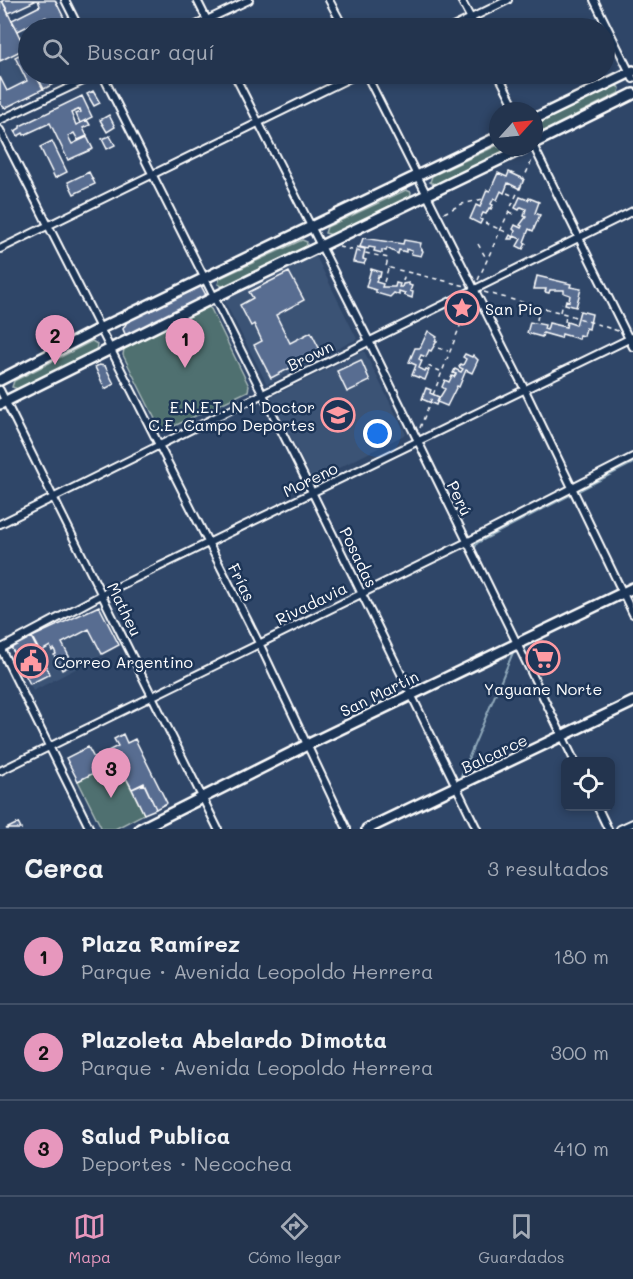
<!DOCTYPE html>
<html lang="es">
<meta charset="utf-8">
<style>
:root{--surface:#23344e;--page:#2b3c55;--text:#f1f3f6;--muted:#a3aab6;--line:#404f66;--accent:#e797bd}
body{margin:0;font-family:Mali,sans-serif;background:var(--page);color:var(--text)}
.controls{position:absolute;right:18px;bottom:18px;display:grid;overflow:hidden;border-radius:9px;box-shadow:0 3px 9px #0003}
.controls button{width:54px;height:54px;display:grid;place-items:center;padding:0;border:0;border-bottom:2px solid var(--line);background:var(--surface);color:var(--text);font:30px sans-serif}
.compass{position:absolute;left:489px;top:102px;width:54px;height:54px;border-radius:50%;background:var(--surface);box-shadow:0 3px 9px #0003;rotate:63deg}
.you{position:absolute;left:378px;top:434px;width:21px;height:21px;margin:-15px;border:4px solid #fff;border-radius:50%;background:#1a73e8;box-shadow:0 0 0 9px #1a73e833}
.badge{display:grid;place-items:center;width:39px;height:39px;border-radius:50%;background:var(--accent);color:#111;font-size:20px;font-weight:700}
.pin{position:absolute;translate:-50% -50px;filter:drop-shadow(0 2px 3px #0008)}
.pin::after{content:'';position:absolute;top:32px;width:21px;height:18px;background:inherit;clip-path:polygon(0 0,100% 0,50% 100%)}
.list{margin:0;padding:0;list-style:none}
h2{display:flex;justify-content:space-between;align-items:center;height:78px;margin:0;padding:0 24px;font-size:26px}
h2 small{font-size:20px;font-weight:400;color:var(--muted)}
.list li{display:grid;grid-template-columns:39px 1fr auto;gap:18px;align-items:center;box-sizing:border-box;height:96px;padding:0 24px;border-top:2px solid var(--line)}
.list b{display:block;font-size:22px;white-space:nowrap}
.list p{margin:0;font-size:20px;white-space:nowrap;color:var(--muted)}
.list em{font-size:20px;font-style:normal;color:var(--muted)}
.icon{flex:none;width:33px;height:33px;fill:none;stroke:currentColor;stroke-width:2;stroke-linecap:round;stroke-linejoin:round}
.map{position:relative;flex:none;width:633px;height:829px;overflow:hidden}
.search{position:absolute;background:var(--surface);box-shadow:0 3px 9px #0003;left:18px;right:18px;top:18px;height:66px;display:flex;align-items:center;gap:15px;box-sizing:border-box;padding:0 21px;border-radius:33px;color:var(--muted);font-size:22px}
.sheet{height:366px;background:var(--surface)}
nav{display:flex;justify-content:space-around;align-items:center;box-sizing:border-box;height:84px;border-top:2px solid var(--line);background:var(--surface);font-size:16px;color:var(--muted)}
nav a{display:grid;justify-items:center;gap:3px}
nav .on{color:var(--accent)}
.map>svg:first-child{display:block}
.built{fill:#3b5274}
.green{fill:#4f6f6f;stroke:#a7b7b7;stroke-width:1.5}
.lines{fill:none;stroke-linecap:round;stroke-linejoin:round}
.stream{stroke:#8ea7b9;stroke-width:2}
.building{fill:#586d91;stroke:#fff;stroke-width:1.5}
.street-casing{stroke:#fff;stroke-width:10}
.secondary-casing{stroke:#fff;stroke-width:14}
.primary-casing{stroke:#fff;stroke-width:14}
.path{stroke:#fff;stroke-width:1.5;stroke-dasharray:4.5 4.5;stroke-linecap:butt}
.street{stroke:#1d3557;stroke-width:6}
.secondary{stroke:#1d3557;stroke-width:9}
.primary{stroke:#1d3557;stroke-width:9}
.labels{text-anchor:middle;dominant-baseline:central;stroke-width:5;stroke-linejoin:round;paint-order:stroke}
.poi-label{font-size:16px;fill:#fff;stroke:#1d3557;text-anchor:start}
.street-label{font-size:16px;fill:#fff;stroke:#1d3557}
</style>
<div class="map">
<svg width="633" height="829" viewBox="0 0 633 829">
<rect width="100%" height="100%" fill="#2f4668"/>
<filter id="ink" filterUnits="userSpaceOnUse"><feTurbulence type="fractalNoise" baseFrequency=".0167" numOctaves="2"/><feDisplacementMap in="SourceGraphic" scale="12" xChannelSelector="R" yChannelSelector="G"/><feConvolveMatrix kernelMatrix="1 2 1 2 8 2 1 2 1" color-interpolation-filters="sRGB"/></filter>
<g filter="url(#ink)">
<path class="built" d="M 23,50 L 28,60 L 28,74 L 35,74 L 43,89 L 3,110 L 0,104 L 0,62 Z
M 316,256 L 357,339 L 267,384 L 224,300 Z
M 364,351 L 406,434 L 313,481 L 271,397 Z
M 100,604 L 120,646 L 33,691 L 30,685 L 50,674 L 32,637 Z"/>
<path class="green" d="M 615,85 L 620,88 L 619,93 L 544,131 L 537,129 L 539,123 Z
M 498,145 L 498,147 L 514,147 L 436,185 L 430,182 L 432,176 Z
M 406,190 L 411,192 L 410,198 L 332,235 L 325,233 L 327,227 Z
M 302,240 L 307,242 L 306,248 L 224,287 L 218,284 L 220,278 Z
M 208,307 L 211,309 L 249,386 L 248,391 L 164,431 L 160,429 L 123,355 L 124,349 Z
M 92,341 L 97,344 L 96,350 L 18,389 L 12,387 L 14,381 Z
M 123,758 L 128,769 L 123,772 L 144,814 L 115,829 L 102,829 L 78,781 Z"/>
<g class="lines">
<path class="stream" d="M 632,328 L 633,328
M 578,491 L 633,463
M 474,550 L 477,543 L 572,494
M 481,563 L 517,635
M 458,783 L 514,650"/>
</g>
<path class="building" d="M 4,0 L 37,0 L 9,13 L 2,1 Z
M 38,0 L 55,0 L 69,28 L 39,28 L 49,24 L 46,17 L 18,31 L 12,20 L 40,6 Z
M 2,1 L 26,50 L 28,48 L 28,59 L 24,49 L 0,61 L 0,2 Z
M 28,34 L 28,48 L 27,49 L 21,37 Z
M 24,52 L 28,61 L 28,74 L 35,74 L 43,89 L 5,108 L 0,104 L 0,77 L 7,91 L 27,81 L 15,57 Z
M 36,74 L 61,74 L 63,79 L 44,89 Z
M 93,91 L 100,103 L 94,106 L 87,94 Z
M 82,96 L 92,117 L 80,123 L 76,114 L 81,112 L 80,109 L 71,113 L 76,125 L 87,120 L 90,125 L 83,128 L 87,136 L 78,140 L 74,133 L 68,136 L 72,144 L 87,137 L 93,149 L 68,160 L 50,123 L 24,135 L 23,133 L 18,136 L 15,131 L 20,128 L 20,126 Z
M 109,115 L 115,127 L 107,132 L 100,120 Z
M 110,136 L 115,145 L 107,149 L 102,139 Z
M 52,141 L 67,172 L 55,178 L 40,147 Z
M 89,172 L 95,184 L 74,194 L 68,182 Z
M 509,172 L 524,179 L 520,189 L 508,183 L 504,193 L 501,191 L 497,200 L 494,198 L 491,204 L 493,205 L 491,209 L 489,208 L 486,214 L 483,213 L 480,219 L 482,220 L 480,224 L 470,219 L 476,205 L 480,207 L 487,190 L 490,191 L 498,173 L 507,177 Z
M 520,197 L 528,200 L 529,198 L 539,202 L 535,213 L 540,215 L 533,231 L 529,229 L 524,242 L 526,243 L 523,249 L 517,246 L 521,239 L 514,236 L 513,239 L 508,239 L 510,235 L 513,237 L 515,231 L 513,229 L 515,225 L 521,228 L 522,226 L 520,225 L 526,217 L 524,216 L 526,209 L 521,207 L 519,210 L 515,208 Z
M 363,238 L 403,244 L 404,240 L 421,243 L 420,247 L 423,251 L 421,256 L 411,254 L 412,251 L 406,249 L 406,252 L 399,250 L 398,254 L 387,248 L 386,251 L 382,250 L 382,253 L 374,251 L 375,248 L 369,247 L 368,249 L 360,247 Z
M 357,247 L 365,249 L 363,259 L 366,260 L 364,264 L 353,262 Z
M 371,269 L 381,272 L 380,277 L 378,276 L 376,282 L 383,284 L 382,287 L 395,287 L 396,283 L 400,284 L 399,287 L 402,287 L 403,284 L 409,283 L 409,285 L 412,286 L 410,291 L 413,292 L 412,298 L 404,295 L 405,293 L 399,291 L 399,295 L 394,293 L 390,297 L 376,293 L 376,290 L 366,287 Z
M 289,272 L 304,300 L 276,315 L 290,343 L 311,332 L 321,352 L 271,378 L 254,345 L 262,341 L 254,324 L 251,326 L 240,305 L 253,298 L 249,292 Z
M 537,276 L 571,284 L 570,287 L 581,289 L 576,307 L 565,304 L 566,300 L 569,301 L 570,295 L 564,293 L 564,290 L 550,290 L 549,293 L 545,292 L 546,289 L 534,289 Z
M 199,282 L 207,297 L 132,334 L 125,334 L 123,329 L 127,322 L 125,319 Z
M 580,311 L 592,314 L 589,329 L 586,328 L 584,336 L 580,335 L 579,339 L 562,334 L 561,338 L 543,333 L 542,337 L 527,333 L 530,322 L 545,325 L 544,329 L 547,330 L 549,323 L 566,327 L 567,322 L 576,325 Z
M 428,331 L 437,337 L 435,341 L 437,341 L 431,351 L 429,350 L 426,357 L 421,355 L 419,359 L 422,361 L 419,368 L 425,371 L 426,369 L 429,370 L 425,380 L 412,375 L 416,365 L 409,362 L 415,348 L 420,348 Z
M 465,354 L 472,357 L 473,355 L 478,360 L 472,373 L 466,370 L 459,387 L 457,386 L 447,406 L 437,402 L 445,389 L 442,387 L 445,380 L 449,382 L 452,376 L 454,377 L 456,374 L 453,373 L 455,369 L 461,372 L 463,369 L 459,367 L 461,364 L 463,365 L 466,359 L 463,357 Z
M 361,360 L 370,381 L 347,392 L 337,371 Z
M 99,365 L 105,366 L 114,384 L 105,389 L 95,367 Z
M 426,388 L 431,390 L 430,393 L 439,397 L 436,405 L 422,399 Z
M 99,606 L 119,645 L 102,654 L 89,629 L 62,643 L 73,664 L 62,670 L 54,655 L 56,654 L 54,649 L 52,651 L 50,646 L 40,652 L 32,637 Z
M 31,637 L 50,674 L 30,684 L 11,647 Z
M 542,642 L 553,665 L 543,670 L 533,650 L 534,646 Z
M 123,734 L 127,743 L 135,739 L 167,803 L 156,809 L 144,783 L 132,789 L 123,772 L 129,769 L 123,758 L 78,781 L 66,758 L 88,747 L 94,758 L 118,746 L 114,739 Z
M 144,784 L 156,809 L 144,814 L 132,789 Z
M 18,823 L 21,829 L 6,829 Z"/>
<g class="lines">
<g class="street-casing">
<path id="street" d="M 65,0 L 79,28
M 197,0 L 211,28
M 329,0 L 344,28
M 461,0 L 476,28
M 594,0 L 633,79
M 190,28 L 249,0
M 451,28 L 508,0
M 102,74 L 312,492 L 477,829
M 234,74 L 369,341 L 575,762
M 366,74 L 524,388 L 633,614
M 498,74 L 517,111
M 0,120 L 98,74
M 0,130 L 259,643 L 347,829
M 534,147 L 633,347
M 0,249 L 358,74
M 0,390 L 218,829
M 0,524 L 633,211
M 0,647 L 90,829
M 0,649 L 103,594 L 633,337
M 0,771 L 467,542 L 633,457
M 597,806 L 608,829
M 620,829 L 633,823"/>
</g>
<g class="secondary-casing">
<path id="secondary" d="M 534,119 L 633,71
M 534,143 L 633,94
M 0,380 L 99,329 L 498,137
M 0,404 L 213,298 L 526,147"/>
</g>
<g class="primary-casing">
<path id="primary" d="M 140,829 L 307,745 L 633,588
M 367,829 L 633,702"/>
</g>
<path class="path" d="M 507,193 L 514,196
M 509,212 L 515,215
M 444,213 L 462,204 L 483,199
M 485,223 L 506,232
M 478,244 L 486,258
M 339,247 L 388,258 L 386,267 L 466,286
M 478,280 L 533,158
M 403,281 L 405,273
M 384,282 L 388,269
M 484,292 L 566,314 L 618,331
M 560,312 L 562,303
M 537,320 L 539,309
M 565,322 L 566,315
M 438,348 L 448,351
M 428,366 L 440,371
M 420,428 L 471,298"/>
<use href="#street" class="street"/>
<use href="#secondary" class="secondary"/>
<use href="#primary" class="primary"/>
</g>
</g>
<defs>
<g id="sight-ring" transform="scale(1.725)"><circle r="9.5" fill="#1d3557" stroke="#ff9aa2" stroke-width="1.5"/><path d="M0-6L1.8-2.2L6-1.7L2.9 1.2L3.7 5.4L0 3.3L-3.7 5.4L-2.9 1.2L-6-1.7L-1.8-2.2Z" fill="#ff9aa2"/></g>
<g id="school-ring" transform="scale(1.725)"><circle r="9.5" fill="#1d3557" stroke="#ff9aa2" stroke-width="1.5"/><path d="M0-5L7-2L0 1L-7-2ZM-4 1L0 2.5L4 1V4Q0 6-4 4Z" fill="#ff9aa2"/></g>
<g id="supermarket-ring" transform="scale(1.725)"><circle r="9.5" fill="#1d3557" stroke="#ff9aa2" stroke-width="1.5"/><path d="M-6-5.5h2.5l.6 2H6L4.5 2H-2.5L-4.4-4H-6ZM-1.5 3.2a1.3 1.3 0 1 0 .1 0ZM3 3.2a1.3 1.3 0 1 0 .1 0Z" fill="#ff9aa2"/></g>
<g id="civic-ring" transform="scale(1.725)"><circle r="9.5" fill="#1d3557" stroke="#ff9aa2" stroke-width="1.5"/><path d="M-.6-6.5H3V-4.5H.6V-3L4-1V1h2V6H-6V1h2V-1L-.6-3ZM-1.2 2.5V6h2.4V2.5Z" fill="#ff9aa2"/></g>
</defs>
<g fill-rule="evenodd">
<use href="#sight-ring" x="462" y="308"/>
<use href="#school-ring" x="338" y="415"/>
<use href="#supermarket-ring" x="543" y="658"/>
<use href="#civic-ring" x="31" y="661"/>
</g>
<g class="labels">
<g class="poi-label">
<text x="485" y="308">San Pio</text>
<text x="315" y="406" text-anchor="end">E.N.E.T. N 1 Doctor<tspan x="315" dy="18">C.E. Campo Deportes</tspan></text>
<text x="54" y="661">Correo Argentino</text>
<text x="543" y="688" text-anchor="middle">Yaguane Norte</text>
</g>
<g class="street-label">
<text transform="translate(310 355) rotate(-26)">Brown</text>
<text transform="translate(310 479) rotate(-26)">Moreno</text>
<text transform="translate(460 498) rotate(64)">Perú</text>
<text transform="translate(359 557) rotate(64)">Posadas</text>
<text transform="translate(242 582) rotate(63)">Frías</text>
<text transform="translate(311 603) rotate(-26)">Rivadavia</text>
<text transform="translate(125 609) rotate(64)">Matheu</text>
<text transform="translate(379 693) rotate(-26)">San Martín</text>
<text transform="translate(494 753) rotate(-25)">Balcarce</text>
</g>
</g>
</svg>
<div class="controls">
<button><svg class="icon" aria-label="locate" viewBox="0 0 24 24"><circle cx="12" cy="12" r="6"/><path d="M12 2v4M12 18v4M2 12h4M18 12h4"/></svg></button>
</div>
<svg class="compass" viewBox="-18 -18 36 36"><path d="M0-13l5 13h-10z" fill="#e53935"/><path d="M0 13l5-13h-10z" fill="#a3aab6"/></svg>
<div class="you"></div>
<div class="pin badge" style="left:185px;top:368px">1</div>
<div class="pin badge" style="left:55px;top:365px">2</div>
<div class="pin badge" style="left:111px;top:798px">3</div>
<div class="search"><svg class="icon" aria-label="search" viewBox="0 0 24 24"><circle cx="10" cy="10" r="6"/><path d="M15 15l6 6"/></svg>Buscar aquí</div>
</div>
<section class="sheet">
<h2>Cerca<small>3 resultados</small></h2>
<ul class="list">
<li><span class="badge">1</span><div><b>Plaza Ramírez</b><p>Parque · Avenida Leopoldo Herrera</p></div><em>180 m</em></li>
<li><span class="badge">2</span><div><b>Plazoleta Abelardo Dimotta</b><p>Parque · Avenida Leopoldo Herrera</p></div><em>300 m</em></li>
<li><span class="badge">3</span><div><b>Salud Publica</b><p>Deportes · Necochea</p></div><em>410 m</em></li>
</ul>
</section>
<nav>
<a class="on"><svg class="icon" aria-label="map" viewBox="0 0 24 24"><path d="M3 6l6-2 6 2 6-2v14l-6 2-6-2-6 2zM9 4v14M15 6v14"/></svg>Mapa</a>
<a><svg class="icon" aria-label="directions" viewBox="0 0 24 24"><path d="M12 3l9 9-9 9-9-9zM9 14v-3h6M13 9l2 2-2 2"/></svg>Cómo llegar</a>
<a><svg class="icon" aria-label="saved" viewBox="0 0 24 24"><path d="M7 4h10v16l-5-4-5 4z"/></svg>Guardados</a>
</nav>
